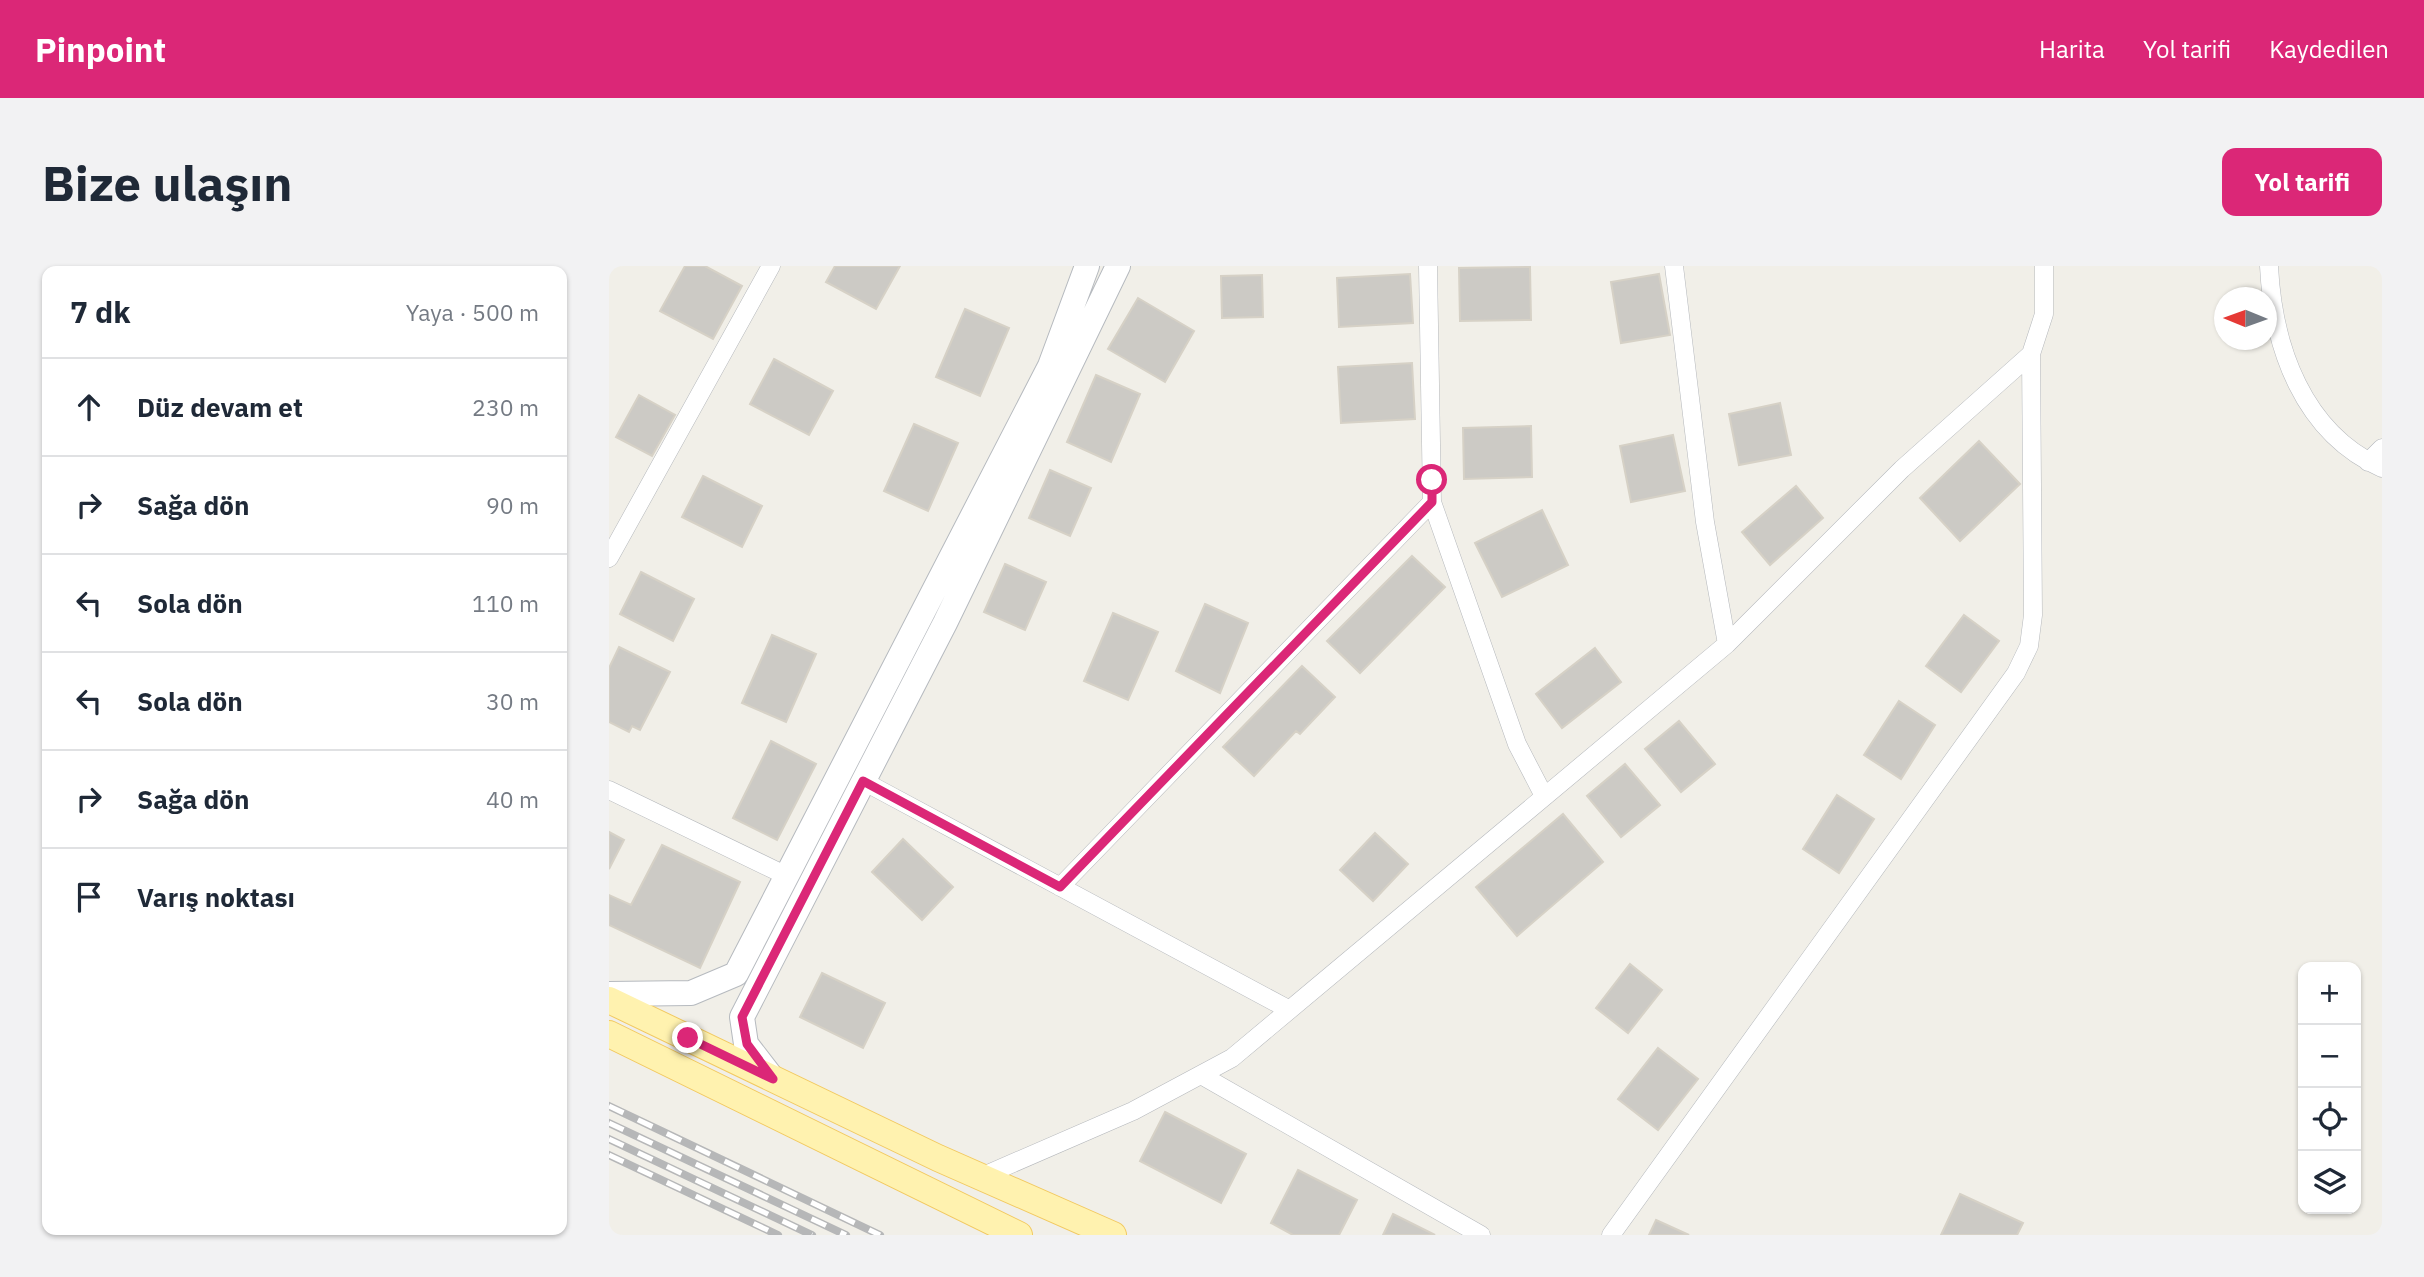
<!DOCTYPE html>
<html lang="tr">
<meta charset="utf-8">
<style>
:root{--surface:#fff;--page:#f2f2f3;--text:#1f2937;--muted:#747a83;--line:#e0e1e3;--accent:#db2777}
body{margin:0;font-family:"IBM Plex Sans",sans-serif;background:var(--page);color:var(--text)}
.controls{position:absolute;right:21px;bottom:21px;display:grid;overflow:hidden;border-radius:14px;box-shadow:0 2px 5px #0004}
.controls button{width:63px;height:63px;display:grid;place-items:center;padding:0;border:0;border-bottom:2px solid var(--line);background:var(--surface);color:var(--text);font:35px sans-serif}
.compass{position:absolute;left:1605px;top:21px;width:63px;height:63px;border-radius:50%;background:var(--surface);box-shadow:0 2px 5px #0004;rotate:271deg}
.stop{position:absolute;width:21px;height:21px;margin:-16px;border:5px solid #db2777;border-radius:50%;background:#fff}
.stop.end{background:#db2777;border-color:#fff;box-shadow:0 2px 7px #0008}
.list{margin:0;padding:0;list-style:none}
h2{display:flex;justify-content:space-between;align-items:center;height:91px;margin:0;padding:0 28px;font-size:30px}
h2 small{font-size:23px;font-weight:400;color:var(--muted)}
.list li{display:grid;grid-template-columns:46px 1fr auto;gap:21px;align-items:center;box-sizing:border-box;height:98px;padding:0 28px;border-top:2px solid var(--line)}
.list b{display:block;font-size:26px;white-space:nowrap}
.list em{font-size:23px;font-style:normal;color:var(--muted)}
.icon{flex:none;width:38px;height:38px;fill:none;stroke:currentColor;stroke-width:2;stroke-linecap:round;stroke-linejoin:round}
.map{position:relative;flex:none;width:1773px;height:969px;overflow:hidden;border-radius:14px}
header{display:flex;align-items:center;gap:42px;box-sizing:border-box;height:98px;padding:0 35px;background:var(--accent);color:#fff}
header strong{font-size:33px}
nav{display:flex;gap:38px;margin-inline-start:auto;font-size:24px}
.intro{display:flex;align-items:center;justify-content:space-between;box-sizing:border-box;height:168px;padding:0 42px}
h1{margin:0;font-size:49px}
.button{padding:18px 32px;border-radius:14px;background:var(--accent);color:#fff;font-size:24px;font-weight:700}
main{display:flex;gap:42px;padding:0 42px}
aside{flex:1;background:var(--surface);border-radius:14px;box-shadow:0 2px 5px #0004}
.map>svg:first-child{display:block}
.building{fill:#cccac5;stroke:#d6d1c6;stroke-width:2}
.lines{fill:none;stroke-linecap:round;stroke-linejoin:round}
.street-casing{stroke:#b5b8bc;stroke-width:19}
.secondary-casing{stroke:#b6babf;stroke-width:26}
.primary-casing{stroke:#f2c960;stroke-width:28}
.street{stroke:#fff;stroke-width:18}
.secondary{stroke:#fff;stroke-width:24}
.primary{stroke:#fff2af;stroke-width:26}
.rail-casing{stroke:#b6b7b8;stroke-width:8}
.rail{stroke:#fff;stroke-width:5;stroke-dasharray:16;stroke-linecap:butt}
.route{stroke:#db2777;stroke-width:9}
</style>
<header>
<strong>Pinpoint</strong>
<nav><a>Harita</a><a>Yol tarifi</a><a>Kaydedilen</a></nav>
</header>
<div class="intro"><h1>Bize ulaşın</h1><a class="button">Yol tarifi</a></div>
<main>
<aside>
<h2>7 dk<small>Yaya · 500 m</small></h2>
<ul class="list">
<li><svg class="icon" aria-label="ahead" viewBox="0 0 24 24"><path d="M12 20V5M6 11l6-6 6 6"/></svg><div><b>Düz devam et</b></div><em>230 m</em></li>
<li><svg class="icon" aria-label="right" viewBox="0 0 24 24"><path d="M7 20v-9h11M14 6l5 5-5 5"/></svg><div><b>Sağa dön</b></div><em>90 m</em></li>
<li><svg class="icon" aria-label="left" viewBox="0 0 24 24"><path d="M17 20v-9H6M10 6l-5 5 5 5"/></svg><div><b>Sola dön</b></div><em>110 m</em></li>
<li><svg class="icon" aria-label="left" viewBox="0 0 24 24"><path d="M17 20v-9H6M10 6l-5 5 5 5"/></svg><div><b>Sola dön</b></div><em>30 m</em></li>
<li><svg class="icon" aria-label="right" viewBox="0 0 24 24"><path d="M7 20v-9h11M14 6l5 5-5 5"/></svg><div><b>Sağa dön</b></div><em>40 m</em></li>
<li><svg class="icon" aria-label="arrive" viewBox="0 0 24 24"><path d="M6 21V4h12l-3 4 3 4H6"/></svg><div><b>Varış noktası</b></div></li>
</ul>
</aside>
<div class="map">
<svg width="1773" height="969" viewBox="0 0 1773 969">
<rect width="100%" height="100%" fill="#f1efe8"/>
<path class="building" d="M 76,0 L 96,0 L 133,20 L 104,73 L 51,45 Z
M 226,0 L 291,0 L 267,43 L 217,16 Z
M 921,1 L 922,54 L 851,55 L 850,2 Z
M 801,8 L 804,57 L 730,61 L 728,12 Z
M 1050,8 L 1061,69 L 1012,77 L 1002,16 Z
M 653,9 L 654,51 L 613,52 L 612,10 Z
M 529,32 L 585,65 L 556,116 L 499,83 Z
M 356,43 L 400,62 L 371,130 L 327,111 Z
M 165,93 L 224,125 L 200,169 L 141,138 Z
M 803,97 L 806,153 L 732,157 L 729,101 Z
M 487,109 L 531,128 L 502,196 L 458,176 Z
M 30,129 L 66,149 L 43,190 L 7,171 Z
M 1171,137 L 1182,189 L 1130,199 L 1120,148 Z
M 305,158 L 349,177 L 319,245 L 275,225 Z
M 922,160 L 923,211 L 855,213 L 854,162 Z
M 1064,169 L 1076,225 L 1022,236 L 1011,180 Z
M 1370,175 L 1411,218 L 1351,275 L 1311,232 Z
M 441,204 L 482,222 L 461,270 L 420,252 Z
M 94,210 L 153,240 L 133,281 L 73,251 Z
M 1187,220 L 1214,252 L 1161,299 L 1133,266 Z
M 933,244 L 959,299 L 893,331 L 866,277 Z
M 803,290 L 836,321 L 751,407 L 718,375 Z
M 396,298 L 437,316 L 416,364 L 375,346 Z
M 32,306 L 85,333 L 64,375 L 11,348 Z
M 596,338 L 639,357 L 611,427 L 567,405 Z
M 504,347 L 549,366 L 519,434 L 475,415 Z
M 1355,349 L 1390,375 L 1352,426 L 1317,400 Z
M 163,369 L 207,388 L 177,456 L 133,437 Z
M 10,381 L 61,406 L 31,464 L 23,460 L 20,466 L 0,456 L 0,402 Z
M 986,382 L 1012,416 L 953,462 L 927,428 Z
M 693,400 L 726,431 L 691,468 L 687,465 L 645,510 L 614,481 Z
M 1290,435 L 1326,459 L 1292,513 L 1255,489 Z
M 1070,455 L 1106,498 L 1072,526 L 1036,483 Z
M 162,475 L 207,498 L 168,574 L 124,552 Z
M 1016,498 L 1051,539 L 1012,571 L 978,530 Z
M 1228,529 L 1265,553 L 1230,607 L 1194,583 Z
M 954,548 L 994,596 L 908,670 L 867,621 Z
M 0,566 L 15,574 L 0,603 Z
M 766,567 L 799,598 L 764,635 L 731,604 Z
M 294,573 L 344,621 L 313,654 L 263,606 Z
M 53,579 L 131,616 L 91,702 L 0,659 L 0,629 L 22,639 Z
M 1021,698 L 1053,724 L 1019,767 L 987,742 Z
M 213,707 L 276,737 L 254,782 L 191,751 Z
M 1049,782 L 1089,813 L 1049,864 L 1009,833 Z
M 556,846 L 637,888 L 612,937 L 531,895 Z
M 689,904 L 748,934 L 730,969 L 684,969 L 662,957 Z
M 1351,928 L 1414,957 L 1408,969 L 1332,969 Z
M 784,948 L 826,969 L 774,969 Z
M 1047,954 L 1080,969 L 1040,969 Z"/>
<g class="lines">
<g class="street-casing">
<path id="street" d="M 1065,0 L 1096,256 L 1118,378
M 1660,0 C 1664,81 1694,167 1773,202
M 1759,196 L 1773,182
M 823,236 L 908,478 L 935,530
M 0,292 L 162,0
M 254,515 L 679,743
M 0,524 L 178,610
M 451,621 L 823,236 L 819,0
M 592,809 L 872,969
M 372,911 L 524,845 L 623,792 L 1118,378 L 1293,203 L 1422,88 L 1435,48 L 1435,0
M 1002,969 L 1407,407 L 1420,380 L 1424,349 L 1422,88"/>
</g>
<g class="secondary-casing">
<path id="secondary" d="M 0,728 L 82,727 L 127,708 L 441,100 L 478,0
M 164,813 L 137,778 L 133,751 L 336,357 L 509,0"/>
</g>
<g class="primary-casing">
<path id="primary" d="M 0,734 L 329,892 L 504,969
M 0,768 L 410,969"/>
</g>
<use href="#street" class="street"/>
<use href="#secondary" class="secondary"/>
<use href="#primary" class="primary"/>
<g class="rail-casing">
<path id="rail" d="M 0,840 L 271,969
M 0,857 L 237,969
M 0,873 L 203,969
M 0,889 L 169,969"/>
</g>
<use href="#rail" class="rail"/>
</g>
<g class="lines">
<path class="route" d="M 79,772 L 164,813 L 138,778 L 133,751 L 254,515 L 451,621 L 823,236 L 823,214"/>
</g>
</svg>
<div class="controls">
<button>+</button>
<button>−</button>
<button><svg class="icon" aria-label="locate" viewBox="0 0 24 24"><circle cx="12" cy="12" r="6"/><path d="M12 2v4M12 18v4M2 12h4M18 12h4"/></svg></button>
<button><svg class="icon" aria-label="layers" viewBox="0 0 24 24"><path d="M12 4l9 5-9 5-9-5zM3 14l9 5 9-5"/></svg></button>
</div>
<svg class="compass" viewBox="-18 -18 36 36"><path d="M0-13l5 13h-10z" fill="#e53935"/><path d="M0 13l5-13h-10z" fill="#747a83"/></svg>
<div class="stop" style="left:823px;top:214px"></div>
<div class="stop end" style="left:79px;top:772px"></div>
</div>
</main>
